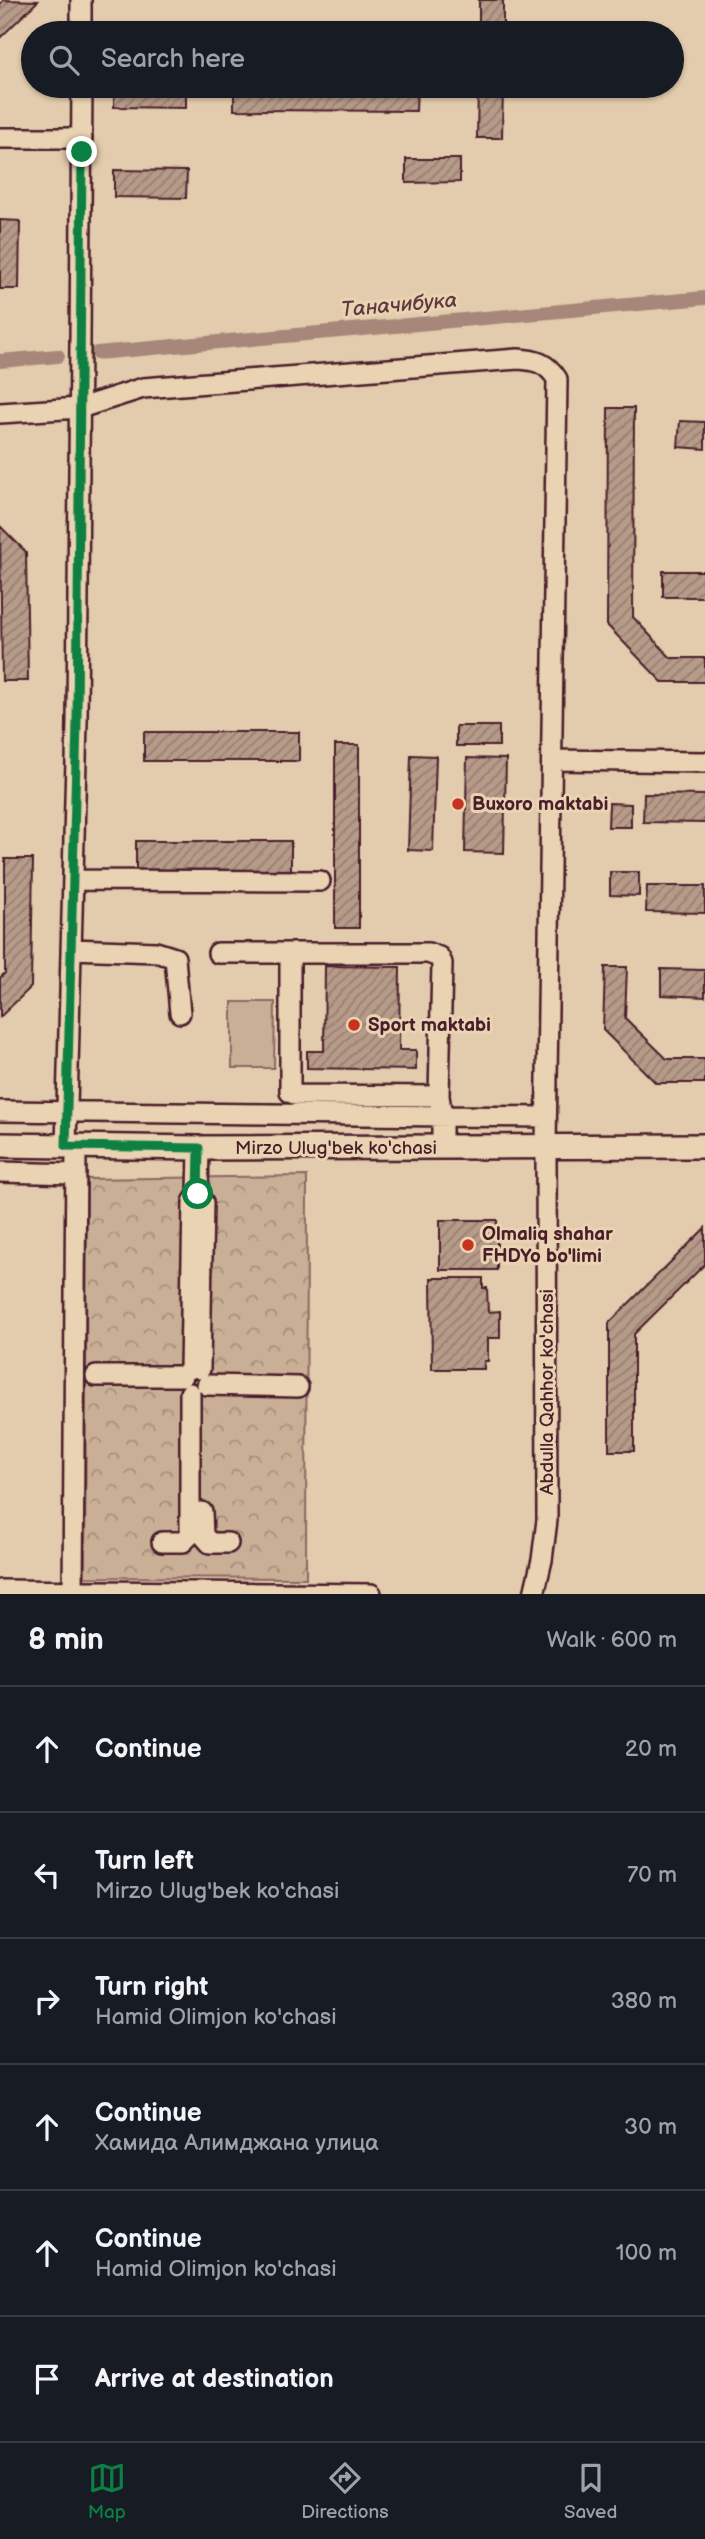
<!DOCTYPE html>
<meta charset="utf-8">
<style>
:root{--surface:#171b24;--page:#242831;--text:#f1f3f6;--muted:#9ea1a6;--line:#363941;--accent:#0b8043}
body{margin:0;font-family:"Balsamiq Sans",sans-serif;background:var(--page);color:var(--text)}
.stop{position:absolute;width:21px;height:21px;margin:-16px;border:5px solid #0b8043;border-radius:50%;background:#fff}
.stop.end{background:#0b8043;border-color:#fff;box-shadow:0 2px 7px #0008}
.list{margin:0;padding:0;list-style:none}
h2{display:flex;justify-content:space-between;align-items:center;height:91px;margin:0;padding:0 28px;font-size:30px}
h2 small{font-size:23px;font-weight:400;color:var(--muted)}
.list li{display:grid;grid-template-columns:46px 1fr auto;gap:21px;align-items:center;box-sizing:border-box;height:126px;padding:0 28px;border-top:2px solid var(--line)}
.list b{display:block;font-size:26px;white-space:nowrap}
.list p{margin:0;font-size:23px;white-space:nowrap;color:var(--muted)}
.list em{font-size:23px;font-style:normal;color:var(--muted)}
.icon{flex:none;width:38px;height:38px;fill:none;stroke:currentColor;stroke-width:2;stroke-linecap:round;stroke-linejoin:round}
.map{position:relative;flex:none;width:705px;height:1594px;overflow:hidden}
.search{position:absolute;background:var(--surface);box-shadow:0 2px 5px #0004;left:21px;right:21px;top:21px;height:77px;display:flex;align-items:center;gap:18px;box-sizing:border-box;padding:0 24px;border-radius:38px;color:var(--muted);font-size:26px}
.sheet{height:847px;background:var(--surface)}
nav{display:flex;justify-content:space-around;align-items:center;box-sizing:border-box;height:98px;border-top:2px solid var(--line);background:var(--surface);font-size:19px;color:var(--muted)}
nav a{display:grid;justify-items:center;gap:4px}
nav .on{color:var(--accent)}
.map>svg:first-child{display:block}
.park{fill:url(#park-crowns);stroke:#8a6761;stroke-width:2}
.pitch{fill:#caaf97;stroke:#8a6761;stroke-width:2}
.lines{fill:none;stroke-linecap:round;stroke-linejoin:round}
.canal{stroke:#a68779;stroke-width:14}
.building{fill:url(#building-hatch);stroke:#4a1f2b;stroke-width:2}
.minor-casing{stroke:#4a1f2b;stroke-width:24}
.major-casing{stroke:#4a1f2b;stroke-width:28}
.minor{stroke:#e9d3b2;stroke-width:19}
.major{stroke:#e9d3b2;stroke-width:23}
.route{stroke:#0b8043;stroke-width:9}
.poi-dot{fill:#c8321e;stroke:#e9d3b2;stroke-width:2.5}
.labels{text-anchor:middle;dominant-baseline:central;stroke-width:6;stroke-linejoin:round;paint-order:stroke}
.poi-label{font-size:19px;font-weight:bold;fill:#4a1f2b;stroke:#e9d3b2;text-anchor:start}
.street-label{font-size:19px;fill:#4a1f2b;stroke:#e9d3b2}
.water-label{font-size:21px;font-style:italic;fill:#61393e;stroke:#e9d3b2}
</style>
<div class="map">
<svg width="705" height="1594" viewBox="0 0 705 1594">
<defs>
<pattern id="park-crowns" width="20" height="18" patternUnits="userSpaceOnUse" patternTransform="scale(1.75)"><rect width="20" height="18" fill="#caaf97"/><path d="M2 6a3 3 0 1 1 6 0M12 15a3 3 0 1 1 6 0" fill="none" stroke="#a68e7b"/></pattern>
<pattern id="building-hatch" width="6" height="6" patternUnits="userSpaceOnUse" patternTransform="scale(1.75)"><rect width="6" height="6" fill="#b79b89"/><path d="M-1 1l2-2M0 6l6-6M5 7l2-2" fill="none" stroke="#977e70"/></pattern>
</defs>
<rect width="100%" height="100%" fill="#e3ccad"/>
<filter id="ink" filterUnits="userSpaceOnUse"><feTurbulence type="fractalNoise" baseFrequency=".0143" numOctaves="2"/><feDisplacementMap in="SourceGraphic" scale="14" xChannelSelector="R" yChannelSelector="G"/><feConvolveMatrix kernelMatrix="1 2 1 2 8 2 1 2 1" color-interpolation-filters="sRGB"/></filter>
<g filter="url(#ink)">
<path class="park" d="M 307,1176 L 306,1578 L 85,1577 L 87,1179 Z"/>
<path class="pitch" d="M 232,1002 L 275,1002 L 274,1068 L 232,1068 Z"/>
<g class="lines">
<path class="canal" d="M 97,353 L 705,298
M 0,361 L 58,356"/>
</g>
<path class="building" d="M 4,0 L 38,1 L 0,38 L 0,4 Z
M 479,0 L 503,0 L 503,33 L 479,33 Z
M 114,86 L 186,86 L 186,108 L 114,107 Z
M 234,86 L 417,86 L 416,111 L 234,110 Z
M 478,86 L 503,86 L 502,138 L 477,138 Z
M 406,159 L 460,159 L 460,182 L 406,183 Z
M 114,170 L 187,171 L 186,198 L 114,197 Z
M 0,220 L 20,221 L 19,289 L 0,289 Z
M 608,408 L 634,408 L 633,617 L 671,658 L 705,658 L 705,682 L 662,682 L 607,625 Z
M 680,421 L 705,422 L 705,449 L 678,447 Z
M 0,526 L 26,552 L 28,681 L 2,681 Z
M 663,571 L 705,571 L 705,597 L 663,597 Z
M 456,726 L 499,726 L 499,746 L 456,746 Z
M 144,732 L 299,732 L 299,761 L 144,761 Z
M 335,745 L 359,745 L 359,928 L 335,928 Z
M 411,755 L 436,756 L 433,851 L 408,850 Z
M 467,758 L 506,759 L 504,853 L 465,852 Z
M 644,794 L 705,795 L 705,823 L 643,822 Z
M 609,803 L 631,804 L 631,827 L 608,827 Z
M 136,841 L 291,841 L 291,870 L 136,870 Z
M 5,859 L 33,859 L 31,987 L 0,1017 L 0,978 L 5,973 Z
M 610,872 L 639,872 L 639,896 L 610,895 Z
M 647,886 L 705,886 L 705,913 L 646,912 Z
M 325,966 L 400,967 L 399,1050 L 416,1050 L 416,1070 L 307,1068 L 307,1051 L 324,1051 Z
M 605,967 L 627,967 L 625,1018 L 667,1059 L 705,1059 L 705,1083 L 656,1083 L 603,1030 Z
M 661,969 L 705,970 L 705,997 L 661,995 Z
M 440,1220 L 497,1220 L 497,1270 L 440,1270 Z
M 705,1228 L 705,1264 L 634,1334 L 634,1451 L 609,1451 L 609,1323 Z
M 431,1278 L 483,1278 L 483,1288 L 487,1288 L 488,1312 L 500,1311 L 500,1338 L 488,1338 L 488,1361 L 484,1361 L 484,1369 L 432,1369 Z"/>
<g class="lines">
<g class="minor-casing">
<path id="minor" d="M 81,0 L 81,33
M 0,138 L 82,138
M 0,413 L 80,408 L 143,388 L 518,359 C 536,360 547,363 557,379 L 546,1148 L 547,1520 L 542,1560 L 534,1594
M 552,760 L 705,762
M 73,880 L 320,881
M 71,949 L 156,952 L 175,958 L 180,1013
M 218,953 L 428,953 L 439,957 L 442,963 L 439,1096 L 442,1116 L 442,1148
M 290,953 L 290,1092 L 296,1095 L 439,1096
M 0,1111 L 546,1117
M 66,1146 L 77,722 L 82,86
M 0,1172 L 76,1174
M 198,1194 L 199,1148
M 190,1369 L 193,1202 L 198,1194 L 203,1202 L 200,1369
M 96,1376 L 183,1376
M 207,1385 L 298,1387
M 202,1512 L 203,1535 L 210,1543 L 228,1543
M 162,1542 L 183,1542 L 190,1535 L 190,1393
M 0,1590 L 371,1594
M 73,1594 L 76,1146"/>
</g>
<g class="major-casing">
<path id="major" d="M 0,1145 L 199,1148 L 705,1146"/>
</g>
<use href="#minor" class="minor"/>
<use href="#major" class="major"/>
</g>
</g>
<g class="lines" filter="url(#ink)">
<path class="route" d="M 82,152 L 77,722 L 66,1146 L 199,1148 L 198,1194"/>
</g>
<g class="poi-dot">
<circle cx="458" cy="804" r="7"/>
<circle cx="354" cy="1025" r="7"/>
<circle cx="468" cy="1245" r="7"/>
</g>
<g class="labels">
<g class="poi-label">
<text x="472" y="804">Buxoro maktabi</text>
<text x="368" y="1025">Sport maktabi</text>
<text x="482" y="1234">Olmaliq shahar<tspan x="482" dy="22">FHDYo bo'limi</tspan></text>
</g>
<g class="street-label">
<text x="336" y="1148">Mirzo Ulug'bek ko'chasi</text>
<text transform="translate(547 1392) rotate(-90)">Abdulla Qahhor ko'chasi</text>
</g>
<g class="water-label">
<text transform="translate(399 305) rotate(-5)">Таначибука</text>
</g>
</g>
</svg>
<div class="stop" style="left:198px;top:1194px"></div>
<div class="stop end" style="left:82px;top:152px"></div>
<div class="search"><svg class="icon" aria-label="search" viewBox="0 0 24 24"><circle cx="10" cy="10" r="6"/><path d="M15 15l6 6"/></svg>Search here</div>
</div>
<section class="sheet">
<h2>8 min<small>Walk · 600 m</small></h2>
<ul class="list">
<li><svg class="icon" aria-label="ahead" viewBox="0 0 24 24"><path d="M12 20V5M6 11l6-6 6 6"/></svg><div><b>Continue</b></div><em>20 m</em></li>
<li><svg class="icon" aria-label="left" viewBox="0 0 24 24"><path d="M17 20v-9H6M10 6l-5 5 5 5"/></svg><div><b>Turn left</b><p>Mirzo Ulug'bek ko'chasi</p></div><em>70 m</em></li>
<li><svg class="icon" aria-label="right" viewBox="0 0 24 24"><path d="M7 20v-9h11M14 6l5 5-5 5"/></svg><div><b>Turn right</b><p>Hamid Olimjon ko'chasi</p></div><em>380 m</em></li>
<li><svg class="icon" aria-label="ahead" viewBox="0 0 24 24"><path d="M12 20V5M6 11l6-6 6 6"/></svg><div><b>Continue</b><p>Хамида Алимджана улица</p></div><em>30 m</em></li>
<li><svg class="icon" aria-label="ahead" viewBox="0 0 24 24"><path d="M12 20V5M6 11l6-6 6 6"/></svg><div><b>Continue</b><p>Hamid Olimjon ko'chasi</p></div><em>100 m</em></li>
<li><svg class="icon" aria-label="arrive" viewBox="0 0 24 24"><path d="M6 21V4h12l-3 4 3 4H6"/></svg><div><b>Arrive at destination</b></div></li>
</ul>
</section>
<nav>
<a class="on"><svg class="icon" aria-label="map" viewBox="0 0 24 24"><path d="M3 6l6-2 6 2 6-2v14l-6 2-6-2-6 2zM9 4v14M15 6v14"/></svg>Map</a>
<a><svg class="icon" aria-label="directions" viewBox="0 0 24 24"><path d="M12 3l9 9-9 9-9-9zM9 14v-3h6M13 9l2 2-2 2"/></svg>Directions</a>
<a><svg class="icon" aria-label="saved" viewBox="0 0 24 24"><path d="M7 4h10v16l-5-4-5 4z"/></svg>Saved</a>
</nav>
